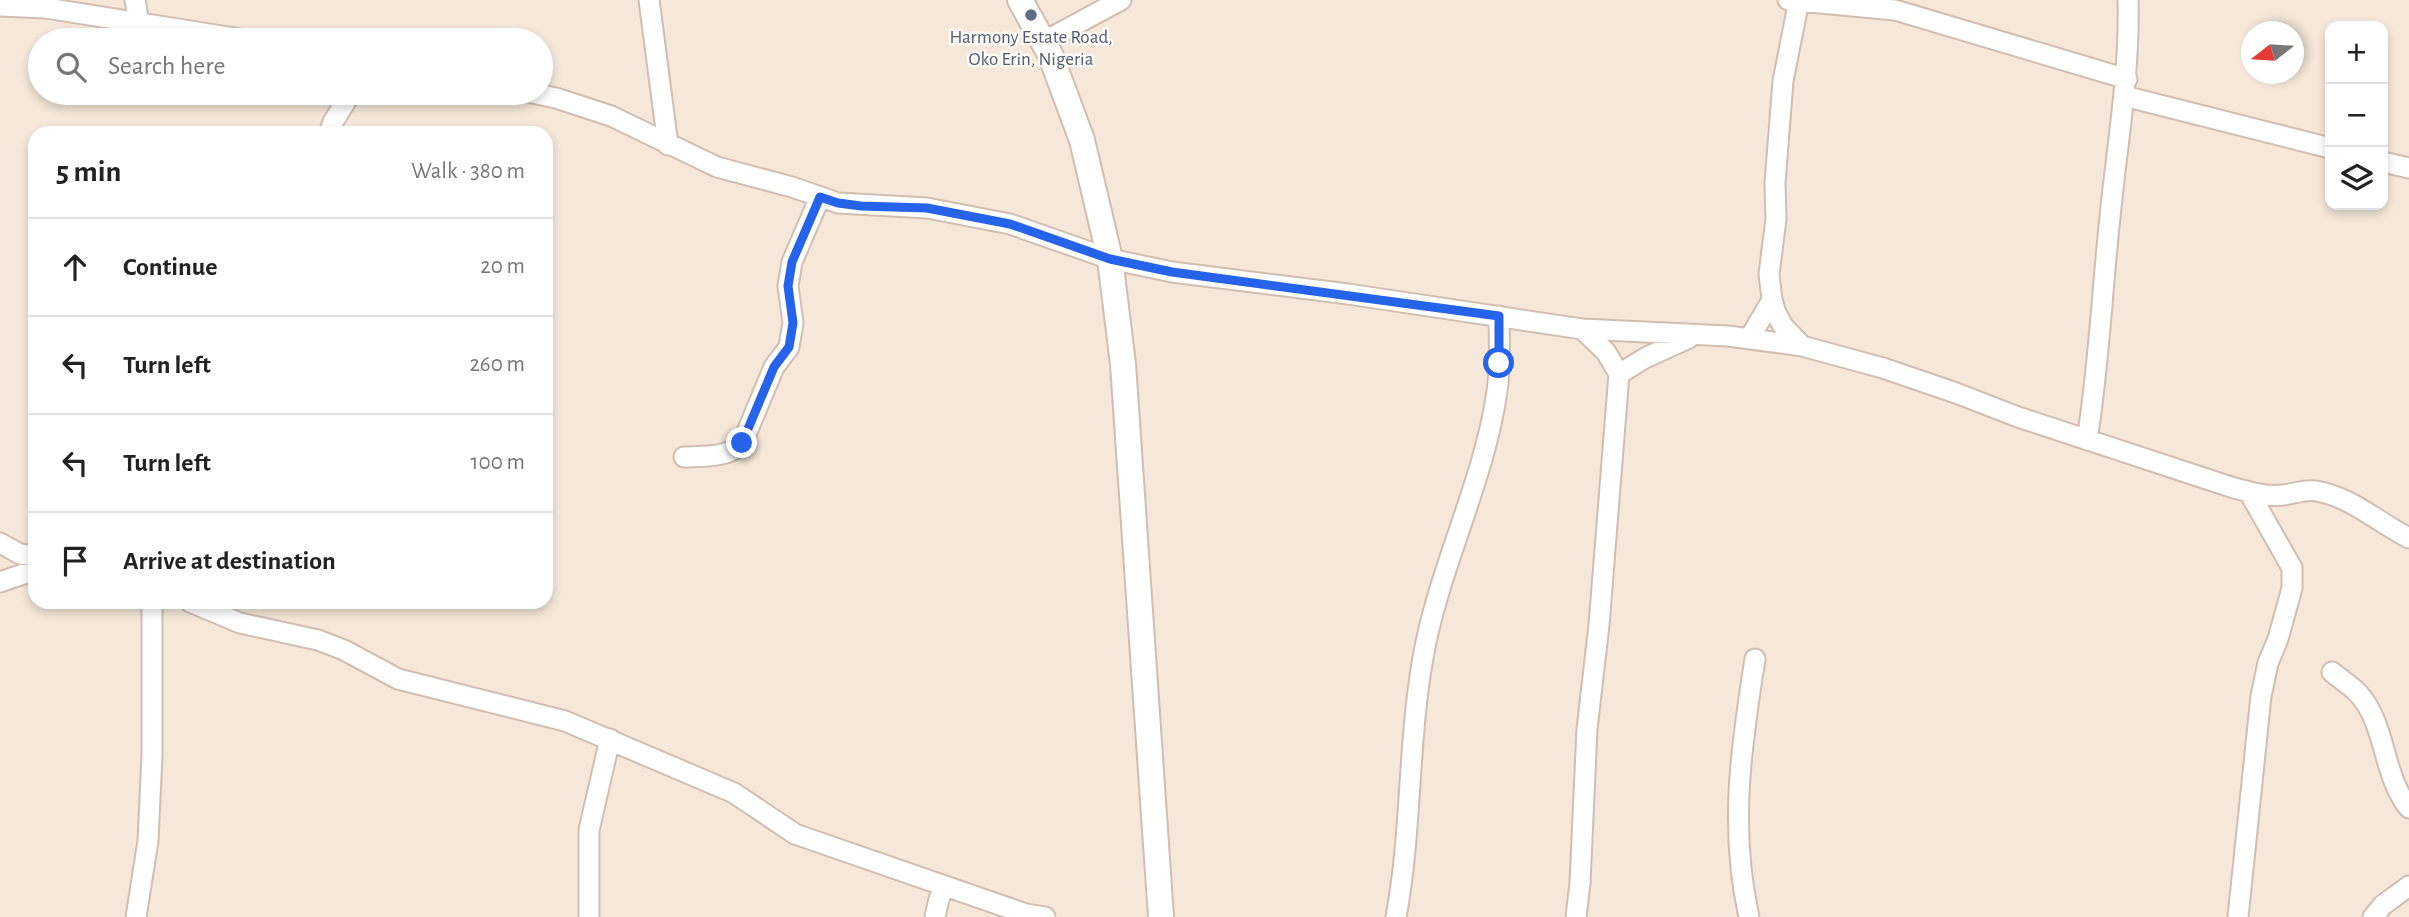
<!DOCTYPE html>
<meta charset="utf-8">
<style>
:root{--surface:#fff;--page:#f2f2f2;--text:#222;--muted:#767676;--line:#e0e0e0}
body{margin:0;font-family:"Alegreya Sans",sans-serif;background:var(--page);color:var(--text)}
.controls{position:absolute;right:21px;top:21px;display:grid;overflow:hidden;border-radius:14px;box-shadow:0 4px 10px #0003}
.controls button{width:63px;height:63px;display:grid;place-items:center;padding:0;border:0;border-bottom:2px solid var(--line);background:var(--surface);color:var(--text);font:35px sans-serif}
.compass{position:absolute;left:2241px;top:21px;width:63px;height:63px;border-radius:50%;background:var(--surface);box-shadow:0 4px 10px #0003;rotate:253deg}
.stop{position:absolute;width:21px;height:21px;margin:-16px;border:5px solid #2563eb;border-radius:50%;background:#fff}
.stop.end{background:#2563eb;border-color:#fff;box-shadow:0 2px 7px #0008}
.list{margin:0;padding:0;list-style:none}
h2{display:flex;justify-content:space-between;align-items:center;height:91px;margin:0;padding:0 28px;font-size:30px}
h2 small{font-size:23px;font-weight:400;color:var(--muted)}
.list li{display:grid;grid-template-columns:46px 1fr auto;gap:21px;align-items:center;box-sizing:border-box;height:98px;padding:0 28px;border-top:2px solid var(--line)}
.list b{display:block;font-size:26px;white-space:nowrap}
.list em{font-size:23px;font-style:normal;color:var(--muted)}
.icon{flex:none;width:38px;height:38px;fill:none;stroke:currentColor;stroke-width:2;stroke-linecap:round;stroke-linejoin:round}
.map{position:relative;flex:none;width:2409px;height:917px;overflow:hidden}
.search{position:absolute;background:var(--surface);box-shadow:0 4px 10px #0003;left:28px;top:28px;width:525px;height:77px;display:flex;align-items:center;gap:18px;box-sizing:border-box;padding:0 24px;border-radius:38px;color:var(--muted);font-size:26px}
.panel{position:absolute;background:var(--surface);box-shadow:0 4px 10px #0003;left:28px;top:126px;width:525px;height:483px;border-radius:21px}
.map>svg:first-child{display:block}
.residential{fill:#f5e8da;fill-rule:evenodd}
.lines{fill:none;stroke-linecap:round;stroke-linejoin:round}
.minor-casing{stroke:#d1beb0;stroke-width:23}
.tertiary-casing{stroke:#d1beb0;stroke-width:28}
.minor{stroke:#fff;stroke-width:19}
.tertiary{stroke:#fff;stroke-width:24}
.route{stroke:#2563eb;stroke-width:9}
.service-dot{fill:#5c6f8a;stroke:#fffaf3;stroke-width:2.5}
.labels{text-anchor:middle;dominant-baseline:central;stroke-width:5;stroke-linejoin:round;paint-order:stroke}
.service-label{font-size:19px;fill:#4e5e75;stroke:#fffaf3}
</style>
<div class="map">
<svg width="2409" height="917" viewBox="0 0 2409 917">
<rect width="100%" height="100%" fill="#fdf6ec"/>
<path class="residential" d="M 0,0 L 2409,0 L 2409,917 L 0,917 ZM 2330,26 L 2383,26 L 2383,205 L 2330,205 ZM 2252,32 L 2294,32 L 2294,74 L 2252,74 ZM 40,40 L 541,40 L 541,93 L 40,93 ZM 35,133 L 546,133 L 546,602 L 35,602 Z"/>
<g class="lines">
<g class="minor-casing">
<path id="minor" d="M 135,0 L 139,23
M 649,0 L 668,145
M 1788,0 L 1895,10 L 2127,79
M 1799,0 L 1783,81 L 1775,183 L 1776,219 L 1769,274 L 1772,300 L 1776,313 L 1783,326 L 1802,346
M 0,6 L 46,8 L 247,40
M 1043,42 L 1121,0
M 532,93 L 556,98 L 611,116 L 717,167 L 792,187 L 838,203 L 927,208 L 1010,224 L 1110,259 L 1172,272 L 1348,294 L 1582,329 L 1728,336 L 1802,346 L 1883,368 L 1956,393 L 2018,417 L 2234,488 C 2250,492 2266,497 2283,495 C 2294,494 2305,489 2316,491 C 2352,497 2377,522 2409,538
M 2124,96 L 2330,148
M 329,133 L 333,122 L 351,93
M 2383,162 L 2409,168
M 1749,339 L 1772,300
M 1619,374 L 1645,358 L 1689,338
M 2087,440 C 2099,366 2102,291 2110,217 C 2117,145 2130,73 2128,0
M 684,457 C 705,456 726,458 742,444 L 774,367 L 789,347 L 793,323 L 788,286 L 792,262 L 820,197
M 0,543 L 20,554 L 35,556
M 0,582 L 35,570
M 190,602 L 240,623 L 318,640 L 344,650 L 398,679 L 565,721 L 734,793 L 795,834 L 1026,914 L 1045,917
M 2332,672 C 2340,679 2350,685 2358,693 C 2387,725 2382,775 2409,808
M 136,917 L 148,841 L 152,756 L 152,602
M 589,917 L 589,830 L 610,739
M 935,917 L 939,899 L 945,886
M 1396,917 C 1413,826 1407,733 1426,642 C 1444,557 1485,477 1497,391 C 1501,366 1499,341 1499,316
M 1576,917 L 1580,883 L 1587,729 L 1599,625 L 1619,374 L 1606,352 L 1582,329
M 1749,917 C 1729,829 1741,747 1755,659
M 2238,917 L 2261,696 L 2268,663 L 2278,639 L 2292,588 L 2292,568 L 2249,492
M 2373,917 L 2383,905 L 2409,886"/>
</g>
<g class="tertiary-casing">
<path id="tertiary" d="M 1020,0 L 1050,54 L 1082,140 L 1110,259 L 1123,364 L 1161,917"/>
</g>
<use href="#minor" class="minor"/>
<use href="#tertiary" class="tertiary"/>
</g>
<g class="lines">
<path class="route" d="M 742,443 L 774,367 L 789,347 L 793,323 L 788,286 L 792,262 L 820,197 L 838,203 L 861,206 L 927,208 L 1010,224 L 1110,259 L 1172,272 L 1499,316 L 1499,363"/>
</g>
<circle class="service-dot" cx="1031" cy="15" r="7"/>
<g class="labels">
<g class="service-label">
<text x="1031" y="37">Harmony Estate Road,<tspan x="1031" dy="22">Oko Erin, Nigeria</tspan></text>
</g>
</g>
</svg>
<div class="controls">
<button>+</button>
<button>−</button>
<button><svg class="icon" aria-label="layers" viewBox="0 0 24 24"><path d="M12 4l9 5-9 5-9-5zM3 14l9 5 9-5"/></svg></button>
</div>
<svg class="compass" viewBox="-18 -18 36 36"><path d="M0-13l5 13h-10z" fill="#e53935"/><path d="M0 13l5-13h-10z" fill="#767676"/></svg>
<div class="stop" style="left:1499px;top:363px"></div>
<div class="stop end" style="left:742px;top:443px"></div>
<div class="search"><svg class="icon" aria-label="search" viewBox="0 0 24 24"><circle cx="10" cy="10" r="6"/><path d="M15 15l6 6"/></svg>Search here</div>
<section class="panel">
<h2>5 min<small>Walk · 380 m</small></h2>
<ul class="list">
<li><svg class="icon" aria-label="ahead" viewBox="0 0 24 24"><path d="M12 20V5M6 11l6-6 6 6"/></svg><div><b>Continue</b></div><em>20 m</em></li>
<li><svg class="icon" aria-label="left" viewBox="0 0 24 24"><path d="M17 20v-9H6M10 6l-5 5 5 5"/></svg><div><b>Turn left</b></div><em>260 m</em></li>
<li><svg class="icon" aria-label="left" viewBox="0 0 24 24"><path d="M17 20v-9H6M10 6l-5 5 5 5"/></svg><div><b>Turn left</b></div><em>100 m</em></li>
<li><svg class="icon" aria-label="arrive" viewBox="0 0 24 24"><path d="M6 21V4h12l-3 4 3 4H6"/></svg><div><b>Arrive at destination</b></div></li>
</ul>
</section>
</div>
